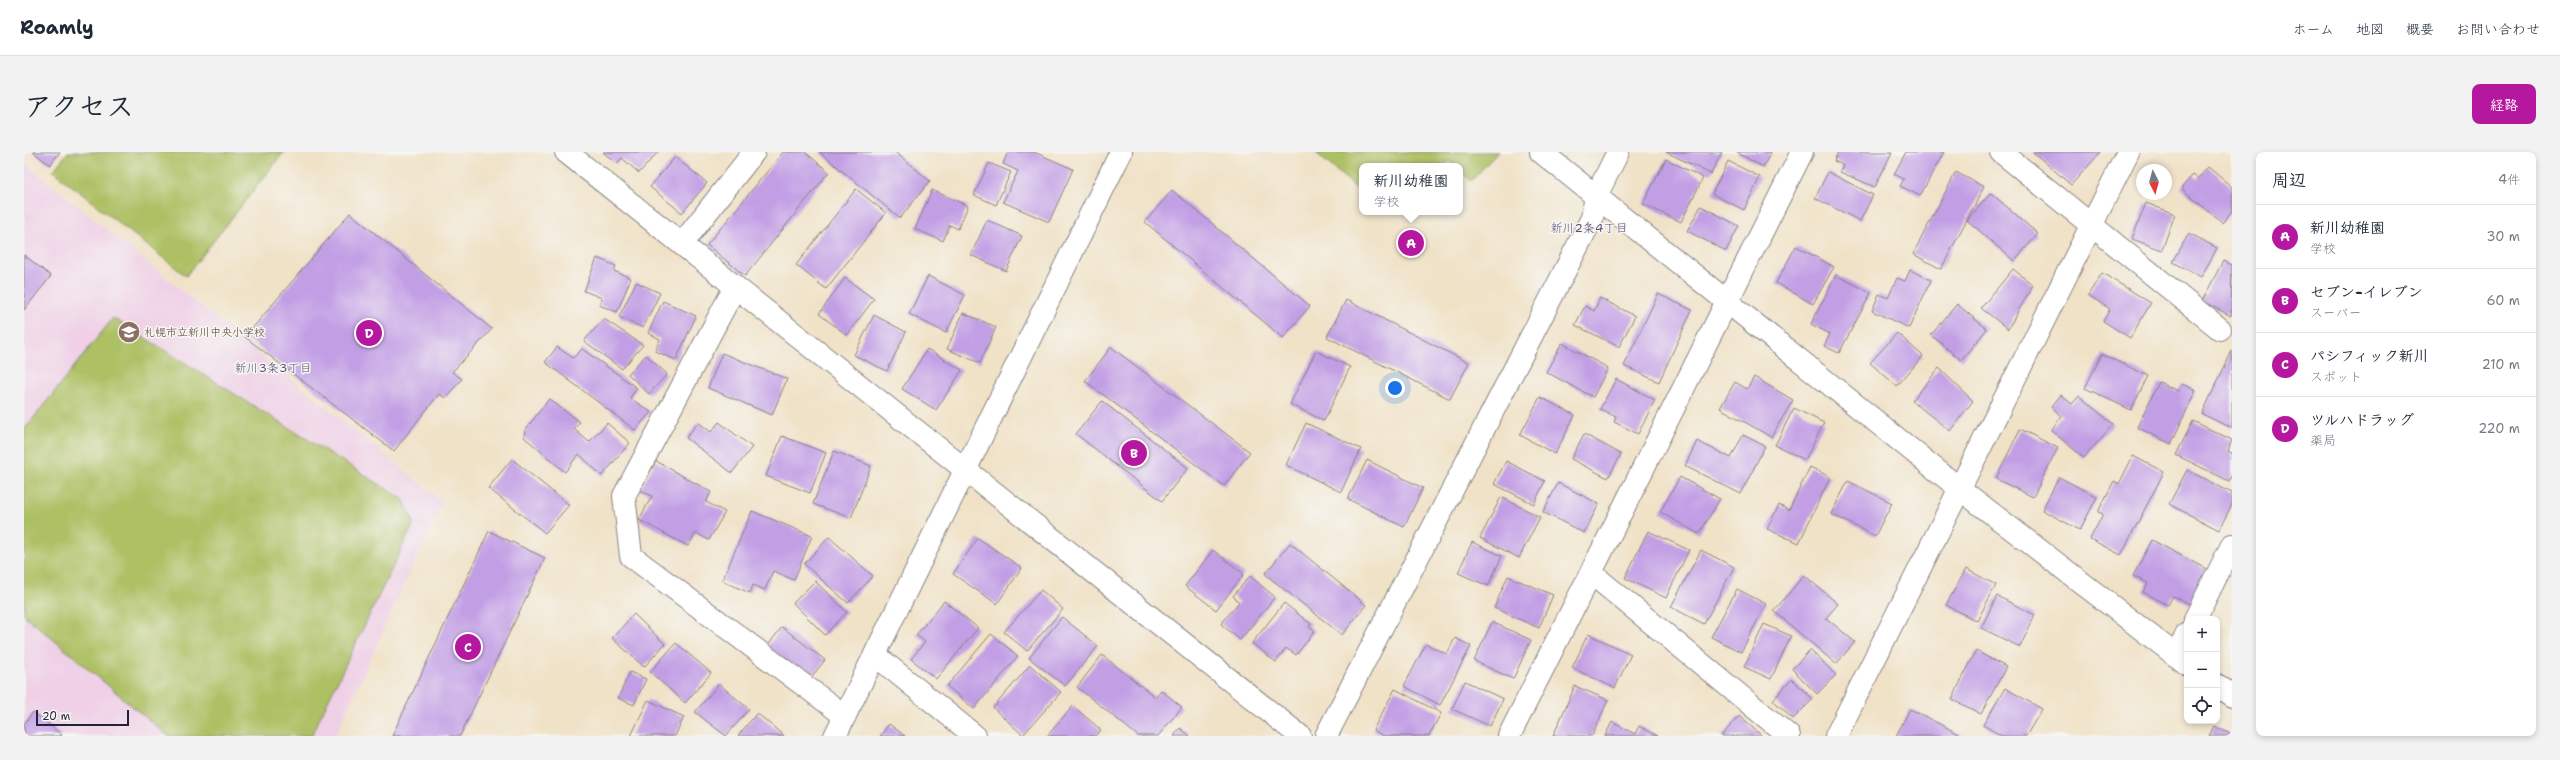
<!DOCTYPE html>
<html lang="ja">
<meta charset="utf-8">
<style>
:root{--surface:#fff;--page:#f2f2f3;--text:#1f2937;--muted:#747a83;--line:#e0e1e3;--accent:#b5179e}
body{margin:0;font-family:"Shantell Sans","Klee One",sans-serif;background:var(--page);color:var(--text)}
.controls{position:absolute;right:12px;bottom:12px;display:grid;overflow:hidden;border-radius:8px;box-shadow:0 2px 6px #0003}
.controls button{width:36px;height:36px;display:grid;place-items:center;padding:0;border:0;border-bottom:1px solid var(--line);background:var(--surface);color:var(--text);font:20px sans-serif}
.compass{position:absolute;left:2112px;top:12px;width:36px;height:36px;border-radius:50%;background:var(--surface);box-shadow:0 2px 6px #0003;rotate:174deg}
.scale{position:absolute;left:12px;bottom:10px;width:93px;box-sizing:border-box;padding-left:4px;border:2px solid #22223b;border-top:0;font-size:11px;line-height:14px;white-space:nowrap;color:#22223b;-webkit-text-stroke:3px #f6f6f2;paint-order:stroke}
.you{position:absolute;left:1371px;top:236px;width:14px;height:14px;margin:-10px;border:3px solid #fff;border-radius:50%;background:#1a73e8;box-shadow:0 0 0 6px #1a73e833}
.badge{display:grid;place-items:center;width:26px;height:26px;border-radius:50%;background:var(--accent);color:#fff;font-size:13px;font-weight:700}
.pin{position:absolute;translate:-50% -50%;border:2px solid #fff;box-shadow:0 1px 4px #0006}
.popup{position:absolute;left:1335px;top:11px;width:104px;height:52px;box-sizing:border-box;display:grid;place-content:center;border-radius:8px;background:var(--surface);filter:drop-shadow(0 1px 3px #0005);font-size:13px;white-space:nowrap;color:var(--muted)}
.popup b{font-size:15px;color:var(--text)}
.popup::after{content:'';position:absolute;left:50%;top:100%;margin-left:-8px;border:8px solid transparent;border-top-color:var(--surface)}
.list{margin:0;padding:0;list-style:none}
h2{display:flex;justify-content:space-between;align-items:center;height:52px;margin:0;padding:0 16px;font-size:17px}
h2 small{font-size:13px;font-weight:400;color:var(--muted)}
.list li{display:grid;grid-template-columns:26px 1fr auto;gap:12px;align-items:center;box-sizing:border-box;height:64px;padding:0 16px;border-top:1px solid var(--line)}
.list b{display:block;font-size:15px;white-space:nowrap}
.list p{margin:0;font-size:13px;white-space:nowrap;color:var(--muted)}
.list em{font-size:13px;font-style:normal;color:var(--muted)}
.icon{flex:none;width:22px;height:22px;fill:none;stroke:currentColor;stroke-width:2;stroke-linecap:round;stroke-linejoin:round}
.map{position:relative;flex:none;width:2208px;height:584px;overflow:hidden;border-radius:8px}
header{display:flex;align-items:center;gap:24px;box-sizing:border-box;height:56px;padding:0 20px;background:var(--surface);border-bottom:1px solid var(--line)}
header strong{font-size:19px}
nav{display:flex;gap:22px;margin-inline-start:auto;font-size:14px}
.intro{display:flex;align-items:center;justify-content:space-between;box-sizing:border-box;height:96px;padding:0 24px}
h1{margin:0;font-size:28px}
.button{padding:10px 18px;border-radius:8px;background:var(--accent);color:#fff;font-size:14px;font-weight:700}
main{display:flex;gap:24px;padding:0 24px}
aside{flex:1;background:var(--surface);border-radius:8px;box-shadow:0 2px 6px #0003}
.map>svg:first-child{display:block}
.built{fill:#efd0e6}
.green{fill:#adc064;stroke:#687150}
.building{fill:#c29fe5}
.lines{fill:none;stroke-linecap:round;stroke-linejoin:round}
.street-casing{stroke:#898281;stroke-width:24}
.street{stroke:#fff;stroke-width:22}
.labels{text-anchor:middle;dominant-baseline:central;stroke-width:3;stroke-linejoin:round;paint-order:stroke}
.education-label{font-size:11px;font-weight:bold;fill:#785e54;stroke:#f6f6f2;text-anchor:start}
.neighbourhood-label{font-size:12px;fill:#5a4e76;stroke:#f6f6f2}
</style>
<header>
<strong>Roamly</strong>
<nav><a>ホーム</a><a>地図</a><a>概要</a><a>お問い合わせ</a></nav>
</header>
<div class="intro"><h1>アクセス</h1><a class="button">経路</a></div>
<main>
<div class="map">
<svg width="2208" height="584" viewBox="0 0 2208 584">
<rect width="100%" height="100%" fill="#f6f6f2"/>
<filter id="ink" filterUnits="userSpaceOnUse"><feTurbulence type="fractalNoise" baseFrequency=".025" numOctaves="2"/><feDisplacementMap in="SourceGraphic" scale="8" xChannelSelector="R" yChannelSelector="G"/><feConvolveMatrix kernelMatrix="1 2 1 2 8 2 1 2 1" color-interpolation-filters="sRGB"/></filter>
<filter id="wash" filterUnits="userSpaceOnUse"><feTurbulence type="fractalNoise" baseFrequency=".012" numOctaves="4" result="noise"/><feDisplacementMap in="SourceGraphic" scale="16" xChannelSelector="R" yChannelSelector="G"/><feGaussianBlur stdDeviation="0.9" result="paint"/><feColorMatrix in="noise" values="0 0 0 0 0 0 0 0 0 0 0 0 0 0 0 0 0 1.4 0 .05"/><feComposite in="paint" operator="in"/></filter>
<g filter="url(#wash)">
<rect width="100%" height="100%" fill="#f0e2c7"/>
<path class="built" d="M 0,11 L 418,349 L 311,584 L 0,584 Z"/>
<path class="green" d="M 44,0 L 260,0 L 162,124 L 29,19 Z
M 1291,0 L 1474,0 L 1447,29 L 1436,19 L 1436,14 L 1430,14 L 1425,9 L 1421,14 L 1338,14 L 1338,41 Z
M 89,166 L 379,347 L 390,371 L 287,584 L 144,584 L 0,463 L 0,278 Z"/>
<g id="blocks">
<path class="building" d="M 9,0 L 36,0 L 26,13 Z
M 579,0 L 634,0 L 615,21 L 598,6 L 592,12 Z
M 759,0 L 781,0 L 805,20 L 721,124 L 683,93 Z
M 795,0 L 871,0 L 906,29 L 876,66 Z
M 984,0 L 1010,0 L 1049,17 L 1025,70 L 979,50 L 994,19 L 979,12 Z
M 1642,0 L 1698,0 L 1687,22 Z
M 1712,0 L 1747,0 L 1739,15 Z
M 1814,0 L 1868,0 L 1851,35 L 1816,20 L 1819,13 L 1810,9 Z
M 1882,0 L 1920,0 L 1896,44 L 1876,34 L 1880,27 L 1870,22 Z
M 2009,0 L 2077,0 L 2047,33 Z
M 651,5 L 683,31 L 658,61 L 626,35 Z
M 1642,7 L 1679,26 L 1657,70 L 1619,52 Z
M 1704,9 L 1736,25 L 1720,58 L 1688,42 Z
M 965,11 L 987,20 L 972,53 L 950,43 Z
M 2184,15 L 2208,35 L 2208,59 L 2198,71 L 2157,36 L 2169,23 L 2174,27 Z
M 1804,20 L 1849,43 L 1836,69 L 1791,46 Z
M 1932,20 L 1960,35 L 1917,117 L 1889,102 Z
M 832,37 L 862,61 L 802,137 L 772,113 Z
M 908,38 L 944,54 L 934,77 L 926,73 L 919,89 L 891,77 Z
M 1148,38 L 1286,154 L 1259,186 L 1121,70 Z
M 1967,41 L 2014,82 L 1990,109 L 1943,68 Z
M 2122,51 L 2151,62 L 2138,98 L 2108,87 Z
M 1677,54 L 1715,74 L 1702,99 L 1663,79 Z
M 326,61 L 468,177 L 428,220 L 438,227 L 421,246 L 415,242 L 370,299 L 221,185 Z
M 963,68 L 998,84 L 982,119 L 947,103 Z
M 2165,81 L 2193,96 L 2177,125 L 2149,110 Z
M 1772,94 L 1810,115 L 1789,152 L 1752,131 Z
M 0,103 L 27,124 L 0,158 Z
M 573,106 L 592,114 L 590,119 L 607,126 L 593,160 L 575,153 L 578,146 L 560,139 Z
M 2199,109 L 2208,113 L 2207,164 L 2178,149 Z
M 1989,117 L 2009,133 L 1984,177 L 1957,156 Z
M 1886,118 L 1907,128 L 1885,176 L 1848,159 L 1855,142 L 1864,146 L 1873,126 L 1881,129 Z
M 2078,121 L 2127,151 L 2106,186 L 2079,169 L 2086,157 L 2064,143 Z
M 1812,123 L 1847,141 L 1815,201 L 1800,194 L 1806,182 L 1787,172 Z
M 904,124 L 941,143 L 922,181 L 885,162 Z
M 821,126 L 850,147 L 823,183 L 795,162 Z
M 612,130 L 636,141 L 619,176 L 595,165 Z
M 1634,142 L 1668,158 L 1635,230 L 1600,214 Z
M 1576,146 L 1611,164 L 1595,195 L 1551,173 L 1561,154 L 1570,159 Z
M 1322,148 L 1445,211 L 1426,247 L 1303,185 Z
M 639,149 L 672,164 L 652,208 L 631,199 L 636,187 L 624,181 Z
M 1933,152 L 1963,177 L 1937,208 L 1907,183 Z
M 939,161 L 972,175 L 956,211 L 923,197 Z
M 850,163 L 882,180 L 863,219 L 830,203 Z
M 580,167 L 619,193 L 598,217 L 560,189 Z
M 1873,181 L 1899,204 L 1873,234 L 1846,211 Z
M 1538,191 L 1584,216 L 1569,245 L 1522,220 Z
M 533,195 L 549,206 L 558,197 L 613,236 L 606,246 L 627,260 L 611,278 L 521,210 Z
M 1087,195 L 1226,300 L 1200,334 L 1061,229 Z
M 903,197 L 938,218 L 912,258 L 878,237 Z
M 1292,199 L 1326,215 L 1300,269 L 1266,252 Z
M 2208,199 L 2208,276 L 2178,262 Z
M 698,201 L 763,227 L 748,263 L 684,236 Z
M 2078,202 L 2124,224 L 2107,258 L 2061,236 Z
M 622,203 L 643,222 L 625,242 L 604,222 Z
M 1915,216 L 1949,249 L 1926,279 L 1888,249 Z
M 1730,225 L 1769,248 L 1747,285 L 1696,256 L 1711,230 L 1723,237 Z
M 1592,227 L 1631,248 L 1614,282 L 1590,270 L 1592,265 L 1576,257 Z
M 2135,230 L 2154,239 L 2158,232 L 2172,238 L 2147,292 L 2113,275 Z
M 2037,243 L 2048,252 L 2055,244 L 2089,272 L 2060,306 L 2027,278 L 2038,264 L 2027,255 Z
M 1516,245 L 1551,263 L 1531,302 L 1496,283 Z
M 525,247 L 556,270 L 550,277 L 565,290 L 583,271 L 606,291 L 578,324 L 555,302 L 541,320 L 500,285 L 501,278 Z
M 1078,249 L 1164,316 L 1138,349 L 1052,282 Z
M 1770,256 L 1800,271 L 1781,308 L 1751,293 Z
M 2169,269 L 2208,288 L 2204,299 L 2208,301 L 2208,322 L 2205,329 L 2152,303 Z
M 674,270 L 687,280 L 695,270 L 728,295 L 708,321 L 662,286 Z
M 1282,271 L 1337,297 L 1317,340 L 1262,313 Z
M 1996,277 L 2034,296 L 2009,345 L 1972,327 Z
M 1560,282 L 1597,302 L 1584,326 L 1547,307 Z
M 1719,283 L 1741,294 L 1717,342 L 1661,314 L 1673,289 L 1707,306 Z
M 758,284 L 802,301 L 786,341 L 742,324 Z
M 810,299 L 847,314 L 827,366 L 789,352 Z
M 2109,304 L 2140,320 L 2097,403 L 2066,387 L 2079,362 L 2074,360 L 2090,329 L 2095,332 Z
M 488,307 L 545,353 L 521,381 L 464,336 Z
M 1343,308 L 1399,336 L 1380,375 L 1324,347 Z
M 632,309 L 687,340 L 682,350 L 701,360 L 685,388 L 672,381 L 664,394 L 615,368 L 628,344 L 616,338 Z
M 1482,309 L 1521,329 L 1510,352 L 1470,332 Z
M 1786,315 L 1806,325 L 1775,391 L 1743,377 L 1755,353 L 1765,358 Z
M 2163,318 L 2208,341 L 2208,352 L 2195,378 L 2145,352 Z
M 1656,325 L 1696,347 L 1675,382 L 1636,360 Z
M 2035,325 L 2073,345 L 2056,378 L 2018,358 Z
M 1824,329 L 1868,351 L 1851,384 L 1807,362 Z
M 1534,331 L 1575,352 L 1560,381 L 1519,360 Z
M 1477,345 L 1516,365 L 1495,406 L 1456,386 Z
M 728,359 L 788,384 L 770,428 L 749,419 L 741,438 L 729,433 L 726,441 L 698,429 Z
M 465,379 L 521,406 L 436,584 L 368,584 Z
M 1624,379 L 1665,398 L 1642,446 L 1601,426 Z
M 805,385 L 849,424 L 824,451 L 780,412 Z
M 954,386 L 998,416 L 973,452 L 929,422 Z
M 2128,388 L 2184,418 L 2166,452 L 2149,444 L 2144,453 L 2119,440 L 2124,431 L 2109,424 Z
M 1448,390 L 1478,404 L 1464,434 L 1434,421 Z
M 1266,391 L 1342,453 L 1318,483 L 1241,422 Z
M 1189,398 L 1220,422 L 1192,458 L 1161,434 Z
M 1677,398 L 1710,415 L 1680,472 L 1647,455 Z
M 1942,417 L 1972,433 L 1953,469 L 1922,453 Z
M 1780,423 L 1814,452 L 1802,466 L 1831,490 L 1812,512 L 1750,459 Z
M 1226,424 L 1251,445 L 1216,488 L 1197,472 L 1215,450 L 1209,444 Z
M 1484,424 L 1529,443 L 1515,476 L 1470,456 Z
M 791,429 L 823,460 L 801,483 L 769,451 Z
M 1713,437 L 1742,452 L 1717,500 L 1687,485 Z
M 1017,438 L 1039,457 L 1003,499 L 980,480 Z
M 1973,444 L 2011,463 L 1996,495 L 1957,476 Z
M 920,449 L 954,476 L 912,527 L 887,507 L 901,490 L 892,483 Z
M 1260,451 L 1287,472 L 1285,475 L 1291,479 L 1272,503 L 1262,496 L 1252,510 L 1228,491 Z
M 610,462 L 641,492 L 620,515 L 588,486 Z
M 1038,465 L 1074,494 L 1041,534 L 1005,506 Z
M 1468,470 L 1507,488 L 1489,527 L 1450,509 Z
M 1740,472 L 1767,484 L 1747,527 L 1720,515 Z
M 758,475 L 801,508 L 784,529 L 742,496 Z
M 967,482 L 994,504 L 950,557 L 923,534 Z
M 1564,482 L 1607,502 L 1591,536 L 1548,516 Z
M 1431,486 L 1447,494 L 1416,553 L 1380,534 L 1402,492 L 1423,502 Z
M 652,491 L 687,521 L 661,551 L 626,520 Z
M 1786,498 L 1812,523 L 1793,542 L 1768,517 Z
M 1952,499 L 1982,515 L 1957,562 L 1928,547 Z
M 1078,503 L 1131,545 L 1137,538 L 1158,555 L 1134,584 L 1114,584 L 1053,535 Z
M 1006,513 L 1037,540 L 999,583 L 969,556 Z
M 606,520 L 622,527 L 610,553 L 594,546 Z
M 1768,527 L 1789,547 L 1769,567 L 1749,548 Z
M 1441,529 L 1479,547 L 1466,574 L 1428,557 Z
M 695,532 L 725,557 L 702,584 L 671,560 Z
M 1551,534 L 1584,548 L 1568,584 L 1529,584 Z
M 1981,536 L 2018,557 L 2002,584 L 1978,584 L 1959,573 Z
M 1371,537 L 1417,561 L 1405,584 L 1360,584 L 1349,578 Z
M 624,548 L 660,565 L 651,584 L 607,584 Z
M 1049,554 L 1077,578 L 1071,584 L 1023,584 Z
M 1886,557 L 1939,584 L 1872,584 Z
M 9,560 L 38,583 L 37,584 L 0,584 L 0,572 Z
M 733,561 L 760,584 L 714,584 Z
M 1715,564 L 1738,584 L 1697,584 Z
M 1588,570 L 1611,582 L 1615,574 L 1634,584 L 1581,584 Z
M 865,572 L 881,584 L 856,584 Z
M 2190,574 L 2208,583 L 2208,584 L 2185,584 Z
M 1156,576 L 1166,584 L 1150,584 Z"/>
</g>
</g>
<g filter="url(#ink)">
<use href="#blocks" fill-opacity="0" stroke="#898281" stroke-width="1"/>
<g class="lines">
<g class="street-casing">
<path id="street" d="M 542,0 L 1276,584
M 1517,0 L 1936,337 L 2163,512
M 1977,0 L 2196,177
M 658,92 L 730,0
M 711,135 L 600,344 L 607,404 L 821,564
M 1567,421 L 1765,584
M 2171,467 L 2208,393
M 851,503 L 951,584
M 2152,504 L 2163,482
M 2193,533 L 2208,544
M 811,584 L 1097,0
M 1302,584 L 1568,66 L 1572,44 L 1594,0
M 1485,584 L 1778,0
M 1812,584 L 2104,0"/>
</g>
<use href="#street" class="street"/>
</g>
</g>
<defs>
<g id="school-disc" transform="scale(1.15)"><circle r="9.5" fill="#8d6e63" stroke="#f6f6f2"/><path d="M0-5L7-2L0 1L-7-2ZM-4 1L0 2.5L4 1V4Q0 6-4 4Z" fill="#fff"/></g>
</defs>
<g fill-rule="evenodd">
<use href="#school-disc" x="105" y="180"/>
</g>
<g class="labels">
<g class="education-label">
<text x="120" y="180">札幌市立新川中央小学校</text>
</g>
<g class="neighbourhood-label">
<text x="1565" y="76">新川2条4丁目</text>
<text x="249" y="216">新川3条3丁目</text>
</g>
</g>
</svg>
<div class="controls">
<button>+</button>
<button>−</button>
<button><svg class="icon" aria-label="locate" viewBox="0 0 24 24"><circle cx="12" cy="12" r="6"/><path d="M12 2v4M12 18v4M2 12h4M18 12h4"/></svg></button>
</div>
<svg class="compass" viewBox="-18 -18 36 36"><path d="M0-13l5 13h-10z" fill="#e53935"/><path d="M0 13l5-13h-10z" fill="#747a83"/></svg>
<div class="scale">20 m</div>
<div class="you"></div>
<div class="pin badge" style="left:1387px;top:91px">A</div>
<div class="popup"><b>新川幼稚園</b>学校</div>
<div class="pin badge" style="left:1110px;top:301px">B</div>
<div class="pin badge" style="left:444px;top:495px">C</div>
<div class="pin badge" style="left:345px;top:181px">D</div>
</div>
<aside>
<h2>周辺<small>4件</small></h2>
<ul class="list">
<li><span class="badge">A</span><div><b>新川幼稚園</b><p>学校</p></div><em>30 m</em></li>
<li><span class="badge">B</span><div><b>セブン-イレブン</b><p>スーパー</p></div><em>60 m</em></li>
<li><span class="badge">C</span><div><b>パシフィック新川</b><p>スポット</p></div><em>210 m</em></li>
<li><span class="badge">D</span><div><b>ツルハドラッグ</b><p>薬局</p></div><em>220 m</em></li>
</ul>
</aside>
</main>
